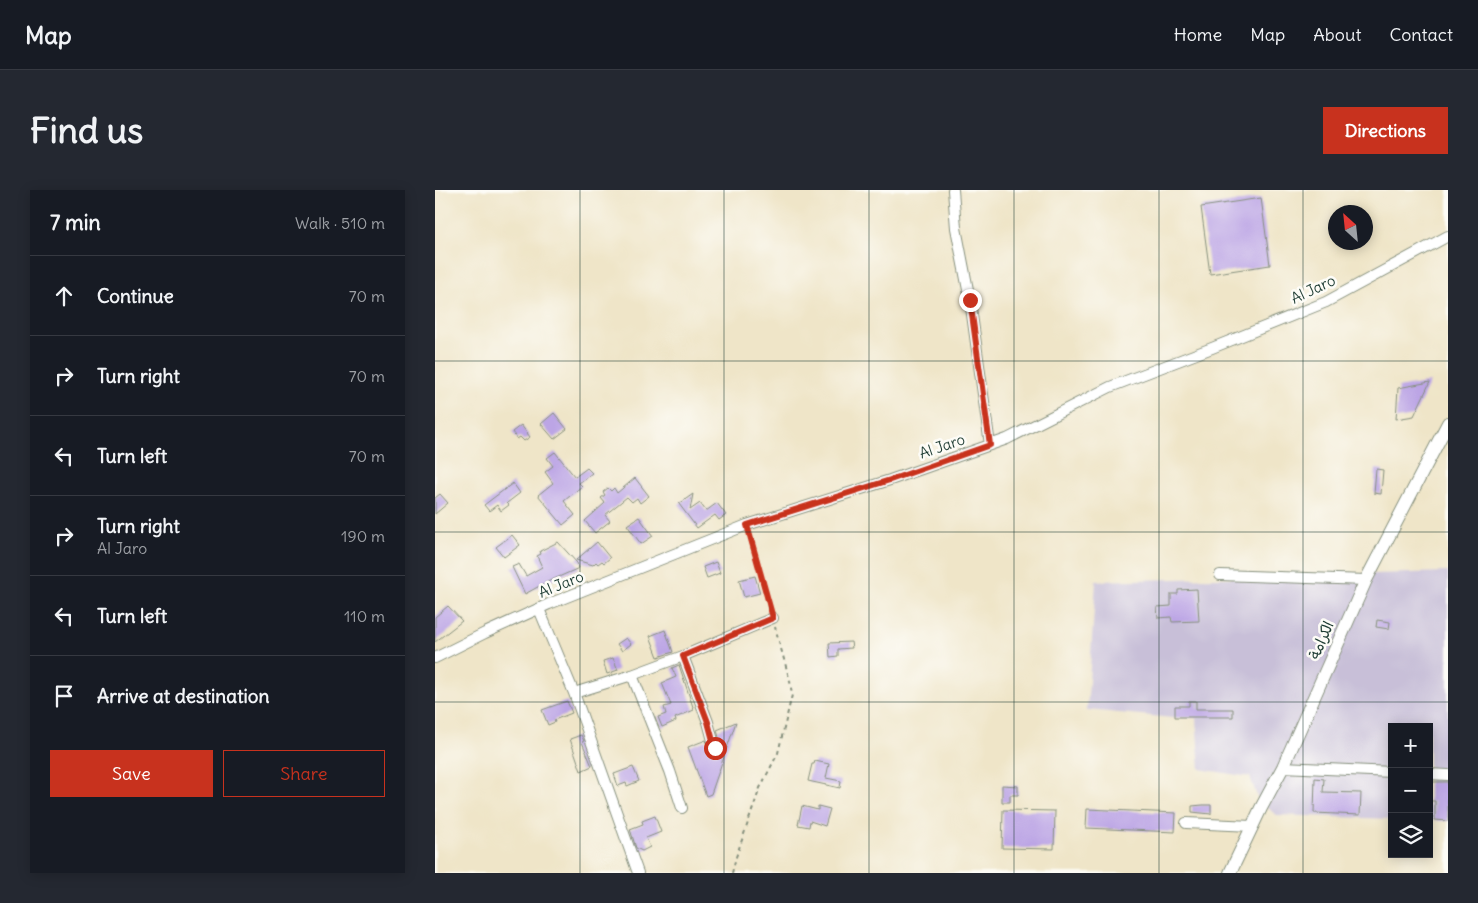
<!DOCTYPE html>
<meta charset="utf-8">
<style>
:root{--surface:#171b24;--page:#242831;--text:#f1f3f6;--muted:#9ea1a6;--line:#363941;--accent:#c8321e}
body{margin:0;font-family:Delius,"Playpen Sans Arabic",sans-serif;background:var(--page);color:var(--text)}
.controls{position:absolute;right:15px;bottom:15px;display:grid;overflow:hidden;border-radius:0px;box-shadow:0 2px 12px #0003}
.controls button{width:45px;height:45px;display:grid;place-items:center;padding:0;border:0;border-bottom:1px solid var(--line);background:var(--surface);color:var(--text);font:25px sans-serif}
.compass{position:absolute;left:893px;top:15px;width:45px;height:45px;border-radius:50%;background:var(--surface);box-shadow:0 2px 12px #0003;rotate:333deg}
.stop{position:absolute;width:15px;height:15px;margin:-11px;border:4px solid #c8321e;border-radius:50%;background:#fff}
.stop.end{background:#c8321e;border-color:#fff;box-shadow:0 1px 5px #0008}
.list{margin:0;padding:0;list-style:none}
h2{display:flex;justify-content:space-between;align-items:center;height:65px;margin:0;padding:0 20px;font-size:21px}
h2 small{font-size:16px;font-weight:400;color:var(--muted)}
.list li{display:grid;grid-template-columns:32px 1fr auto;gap:15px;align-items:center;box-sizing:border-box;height:80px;padding:0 20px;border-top:1px solid var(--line)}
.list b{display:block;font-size:19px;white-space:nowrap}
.list p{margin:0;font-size:16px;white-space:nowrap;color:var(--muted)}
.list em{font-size:16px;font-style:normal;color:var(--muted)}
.actions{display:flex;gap:10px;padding:15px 20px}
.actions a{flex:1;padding:11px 0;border:1px solid var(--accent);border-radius:0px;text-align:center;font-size:18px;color:var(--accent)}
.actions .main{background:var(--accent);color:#fff}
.icon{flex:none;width:28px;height:28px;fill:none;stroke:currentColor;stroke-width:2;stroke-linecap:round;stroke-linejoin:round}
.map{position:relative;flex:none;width:1013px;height:683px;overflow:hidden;border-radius:0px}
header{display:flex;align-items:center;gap:30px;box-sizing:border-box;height:70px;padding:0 25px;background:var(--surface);border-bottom:1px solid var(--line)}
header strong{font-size:24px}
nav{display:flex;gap:28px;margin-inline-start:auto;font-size:18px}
.intro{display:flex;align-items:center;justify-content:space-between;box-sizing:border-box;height:120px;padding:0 30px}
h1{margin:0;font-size:35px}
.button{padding:12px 22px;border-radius:0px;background:var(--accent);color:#fff;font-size:18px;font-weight:700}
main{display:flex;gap:30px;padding:0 30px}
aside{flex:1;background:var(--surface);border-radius:0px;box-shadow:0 2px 12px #0003}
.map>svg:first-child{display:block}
.industrial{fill:#c8bfd8}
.building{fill:#bca5e5}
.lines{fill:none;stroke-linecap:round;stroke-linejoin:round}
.minor-casing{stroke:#87917e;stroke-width:12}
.major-casing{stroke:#87917e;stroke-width:14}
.path{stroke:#87917e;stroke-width:2;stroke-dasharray:4 4;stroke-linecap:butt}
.minor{stroke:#fff;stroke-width:10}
.major{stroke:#fff;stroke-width:12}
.route{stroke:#c8321e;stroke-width:6}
.grid{fill:none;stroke:#1f3d34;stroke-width:1;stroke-opacity:0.55}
.labels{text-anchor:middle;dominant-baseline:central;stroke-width:5;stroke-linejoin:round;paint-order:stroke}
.street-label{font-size:15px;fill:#1f3d34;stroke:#fdfcf7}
</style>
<header>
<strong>Map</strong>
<nav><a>Home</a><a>Map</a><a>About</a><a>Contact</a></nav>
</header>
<div class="intro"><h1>Find us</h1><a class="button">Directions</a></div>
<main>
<aside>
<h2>7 min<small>Walk · 510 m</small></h2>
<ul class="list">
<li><svg class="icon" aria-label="ahead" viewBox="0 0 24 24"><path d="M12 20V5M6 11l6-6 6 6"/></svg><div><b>Continue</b></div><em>70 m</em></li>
<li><svg class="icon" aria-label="right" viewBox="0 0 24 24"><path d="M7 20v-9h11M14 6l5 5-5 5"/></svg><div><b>Turn right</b></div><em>70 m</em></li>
<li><svg class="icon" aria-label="left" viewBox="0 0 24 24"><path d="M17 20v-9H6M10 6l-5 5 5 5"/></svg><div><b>Turn left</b></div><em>70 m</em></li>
<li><svg class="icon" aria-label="right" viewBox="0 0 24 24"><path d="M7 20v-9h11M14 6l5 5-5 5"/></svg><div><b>Turn right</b><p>Al Jaro</p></div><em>190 m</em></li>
<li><svg class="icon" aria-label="left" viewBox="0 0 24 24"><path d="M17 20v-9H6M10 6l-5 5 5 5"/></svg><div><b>Turn left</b></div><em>110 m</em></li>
<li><svg class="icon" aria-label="arrive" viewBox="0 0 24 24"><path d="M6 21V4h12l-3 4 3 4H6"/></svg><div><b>Arrive at destination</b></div></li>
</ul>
<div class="actions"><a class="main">Save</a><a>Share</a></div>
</aside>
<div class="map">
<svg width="1013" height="683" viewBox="0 0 1013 683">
<rect width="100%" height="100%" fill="#fdfcf7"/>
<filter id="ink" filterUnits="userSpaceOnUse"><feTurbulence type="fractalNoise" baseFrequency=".02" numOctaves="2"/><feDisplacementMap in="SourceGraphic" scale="10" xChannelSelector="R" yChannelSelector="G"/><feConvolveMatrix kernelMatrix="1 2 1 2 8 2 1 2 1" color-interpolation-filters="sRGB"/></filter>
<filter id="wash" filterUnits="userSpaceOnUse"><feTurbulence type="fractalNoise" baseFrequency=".0096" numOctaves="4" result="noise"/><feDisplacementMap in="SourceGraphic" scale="20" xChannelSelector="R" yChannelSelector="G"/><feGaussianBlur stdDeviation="1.12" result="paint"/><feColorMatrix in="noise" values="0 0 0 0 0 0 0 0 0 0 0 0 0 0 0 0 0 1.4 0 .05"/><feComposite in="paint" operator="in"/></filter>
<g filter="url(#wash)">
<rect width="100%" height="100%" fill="#efe5c8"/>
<path class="industrial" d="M 1013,382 L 1013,631 L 994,630 L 994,537 L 957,537 L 957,629 L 841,625 L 823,609 L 815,587 L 765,579 L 761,528 L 738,528 L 652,520 L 661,391 Z"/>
<g id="blocks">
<path class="building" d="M 826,8 L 835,75 L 775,84 L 766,17 Z
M 995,192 L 979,226 L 961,229 L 963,198 Z
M 119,223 L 132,239 L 119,249 L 106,234 Z
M 86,235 L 95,247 L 89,251 L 85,247 L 82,249 L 77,242 Z
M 120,262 L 140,287 L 152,278 L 157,283 L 144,293 L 147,296 L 129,311 L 140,325 L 128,335 L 103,305 L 118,293 L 110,282 L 118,276 L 112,268 Z
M 941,279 L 948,280 L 946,304 L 939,303 Z
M 200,288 L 214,306 L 205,313 L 202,308 L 197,312 L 192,307 L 170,325 L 175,331 L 160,343 L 150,331 L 170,313 L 166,308 L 170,305 L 168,302 L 173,298 L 176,301 L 179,298 L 182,303 Z
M 78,293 L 85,303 L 72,313 L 74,315 L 66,321 L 62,315 L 54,321 L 49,315 Z
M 5,304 L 13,313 L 0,324 L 0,308 Z
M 258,304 L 255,320 L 265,313 L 271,321 L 282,313 L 291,325 L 284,330 L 280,325 L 262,338 L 244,314 Z
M 204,327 L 218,346 L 206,354 L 192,335 Z
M 77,345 L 85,355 L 69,367 L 61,357 Z
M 123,352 L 142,373 L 144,378 L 110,393 L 90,404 L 77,377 L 84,374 L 91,386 L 107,377 L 102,366 L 106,364 L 105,361 Z
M 162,352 L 175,368 L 169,373 L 167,371 L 163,374 L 161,372 L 158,375 L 141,370 Z
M 281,372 L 285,383 L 272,388 L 268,377 Z
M 320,386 L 325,403 L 309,407 L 304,390 Z
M 762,399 L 764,431 L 737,432 L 736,427 L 723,428 L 722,417 L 736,416 L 736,404 L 743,404 L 743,400 Z
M 13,416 L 27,431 L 0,452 L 0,427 Z
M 942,430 L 955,432 L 954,439 L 941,437 Z
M 230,440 L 238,462 L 223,467 L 215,446 Z
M 191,448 L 196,454 L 187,461 L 182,454 Z
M 416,452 L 417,458 L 403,459 L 403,466 L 395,467 L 394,453 Z
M 178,468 L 183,480 L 172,484 L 168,471 Z
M 244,475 L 259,520 L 240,528 L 241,531 L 227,537 L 223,527 L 231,524 L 229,517 L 236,515 L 227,493 L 241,487 L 237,478 Z
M 132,511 L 137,523 L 119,530 L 120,532 L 113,535 L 107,520 Z
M 754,511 L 761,511 L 761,519 L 798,519 L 798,527 L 740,527 L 740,516 L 754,516 Z
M 301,532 L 276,604 L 271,606 L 253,557 L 271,550 L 275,562 L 282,564 L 287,559 L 282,540 Z
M 146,545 L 149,551 L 147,552 L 157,576 L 146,581 L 135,549 Z
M 380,571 L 394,574 L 391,588 L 406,591 L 405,598 L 373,591 L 377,574 L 379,574 Z
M 198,577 L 204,591 L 192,596 L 191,593 L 183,596 L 179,584 Z
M 880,588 L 889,589 L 888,602 L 926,603 L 925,625 L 879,623 Z
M 994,592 L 1013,592 L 1013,631 L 1000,630 L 1000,611 L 994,611 Z
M 567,595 L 583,596 L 583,605 L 575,605 L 575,612 L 567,612 Z
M 768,615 L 776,615 L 776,624 L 757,622 L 757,616 Z
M 367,616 L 383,620 L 383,616 L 395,619 L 390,636 L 375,631 L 374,637 L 363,635 Z
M 652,619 L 741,623 L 740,642 L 651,638 Z
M 568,620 L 620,621 L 619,659 L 567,658 Z
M 220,626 L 226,642 L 211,648 L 215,657 L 207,661 L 201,658 L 195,639 L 208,634 L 207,631 Z"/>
</g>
</g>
<g filter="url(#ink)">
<use href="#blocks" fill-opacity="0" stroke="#87917e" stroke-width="1"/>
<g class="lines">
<g class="minor-casing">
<path id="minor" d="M 518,0 L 521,38 L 535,110 L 555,255
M 785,385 L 931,390
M 104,419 L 139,503 L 203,683
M 248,466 L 273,532 L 280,558
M 0,468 L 50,443 L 114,414 L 312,335 L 455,290 L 572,249 L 675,197 L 777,158 L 891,112 L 1013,46
M 197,485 L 235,581 L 247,618
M 139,503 L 197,485 L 248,466 L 338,428
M 848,577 L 957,582
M 994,584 L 1013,585
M 751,633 L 817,636"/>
</g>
<g class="major-casing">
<path id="major" d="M 795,683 L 826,618 L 848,577 L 931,390 L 1013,233"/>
</g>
<path class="path" d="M 315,345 L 335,420
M 297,683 L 301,667 L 325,598 L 343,563 L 357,505 L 355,491 L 340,437"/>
<use href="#minor" class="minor"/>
<use href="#major" class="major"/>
</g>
</g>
<g class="lines" filter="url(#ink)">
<path class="route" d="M 280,558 L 273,532 L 248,466 L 338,428 L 312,335 L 455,290 L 555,255 L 535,110"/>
</g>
<path class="grid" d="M 145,0 L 145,683M 289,0 L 289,683M 434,0 L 434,683M 579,0 L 579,683M 724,0 L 724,683M 868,0 L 868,683M 0,171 L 1013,171M 0,342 L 1013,342M 0,512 L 1013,512"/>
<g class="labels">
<g class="street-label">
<text transform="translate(878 99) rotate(-25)">Al Jaro</text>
<text transform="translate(507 256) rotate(-19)">Al Jaro</text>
<text transform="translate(126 394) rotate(-22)">Al Jaro</text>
<text transform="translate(886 450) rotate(-66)">الكرامة</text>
</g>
</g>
</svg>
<div class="controls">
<button>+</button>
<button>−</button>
<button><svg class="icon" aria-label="layers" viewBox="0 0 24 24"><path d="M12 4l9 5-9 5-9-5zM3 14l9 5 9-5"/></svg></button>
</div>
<svg class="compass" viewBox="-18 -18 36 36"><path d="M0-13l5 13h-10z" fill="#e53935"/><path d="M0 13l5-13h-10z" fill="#9ea1a6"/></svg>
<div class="stop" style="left:280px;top:558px"></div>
<div class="stop end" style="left:535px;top:110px"></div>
</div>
</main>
